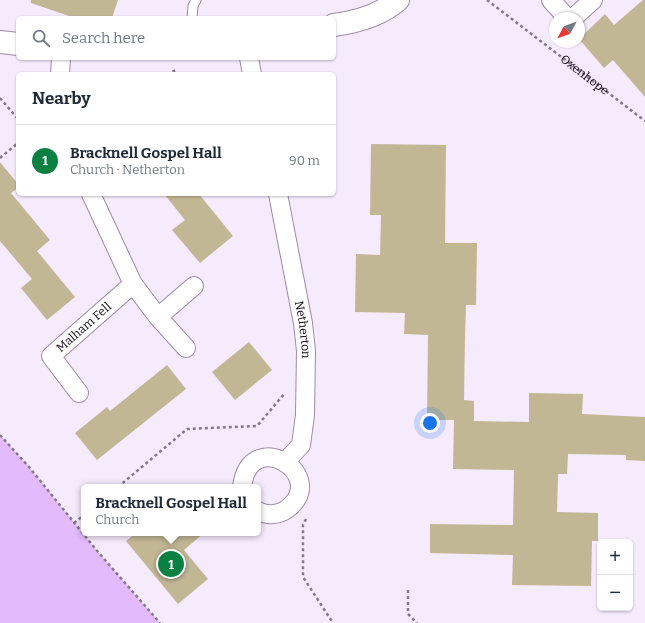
<!DOCTYPE html>
<meta charset="utf-8">
<style>
:root{--surface:#fff;--page:#f6f6f7;--text:#1f2937;--muted:#747a83;--line:#e0e1e3;--accent:#0b8043}
body{margin:0;font-family:Bitter,serif;background:var(--page);color:var(--text)}
.controls{position:absolute;right:12px;bottom:12px;display:grid;overflow:hidden;border-radius:6px;box-shadow:0 1px 3px #0004}
.controls button{width:36px;height:36px;display:grid;place-items:center;padding:0;border:0;border-bottom:1px solid var(--line);background:var(--surface);color:var(--text);font:20px sans-serif}
.compass{position:absolute;left:549px;top:12px;width:36px;height:36px;border-radius:50%;background:var(--surface);box-shadow:0 1px 3px #0004;rotate:229deg}
.you{position:absolute;left:430px;top:423px;width:14px;height:14px;margin:-10px;border:3px solid #fff;border-radius:50%;background:#1a73e8;box-shadow:0 0 0 6px #1a73e833}
.badge{display:grid;place-items:center;width:26px;height:26px;border-radius:50%;background:var(--accent);color:#fff;font-size:13px;font-weight:700}
.pin{position:absolute;translate:-50% -50%;border:2px solid #fff;box-shadow:0 1px 4px #0006}
.popup{position:absolute;left:81px;top:484px;width:180px;height:52px;box-sizing:border-box;display:grid;place-content:center;border-radius:6px;background:var(--surface);filter:drop-shadow(0 1px 3px #0005);font-size:13px;white-space:nowrap;color:var(--muted)}
.popup b{font-size:15px;color:var(--text)}
.popup::after{content:'';position:absolute;left:50%;top:100%;margin-left:-8px;border:8px solid transparent;border-top-color:var(--surface)}
.list{margin:0;padding:0;list-style:none}
h2{display:flex;justify-content:space-between;align-items:center;height:52px;margin:0;padding:0 16px;font-size:17px}
h2 small{font-size:13px;font-weight:400;color:var(--muted)}
.list li{display:grid;grid-template-columns:26px 1fr auto;gap:12px;align-items:center;box-sizing:border-box;height:72px;padding:0 16px;border-top:1px solid var(--line)}
.list b{display:block;font-size:15px;white-space:nowrap}
.list p{margin:0;font-size:13px;white-space:nowrap;color:var(--muted)}
.list em{font-size:13px;font-style:normal;color:var(--muted)}
.icon{flex:none;width:22px;height:22px;fill:none;stroke:currentColor;stroke-width:2;stroke-linecap:round;stroke-linejoin:round}
.map{position:relative;flex:none;width:645px;height:623px;overflow:hidden}
.search{position:absolute;background:var(--surface);box-shadow:0 1px 3px #0004;left:16px;top:16px;width:320px;height:44px;display:flex;align-items:center;gap:10px;box-sizing:border-box;padding:0 14px;border-radius:6px;color:var(--muted);font-size:15px}
.panel{position:absolute;background:var(--surface);box-shadow:0 1px 3px #0004;left:16px;top:72px;width:320px;height:124px;border-radius:6px}
.map>svg:first-child{display:block}
.green{fill:#e3bafc}
.building{fill:#c2b795}
.lines{fill:none;stroke-linecap:round;stroke-linejoin:round}
.service-casing{stroke:#9d8ba8;stroke-width:11}
.minor-casing{stroke:#9d8ba8;stroke-width:20}
.tertiary-casing{stroke:#9d8ba8;stroke-width:24}
.path{stroke:#837988;stroke-width:2.5;stroke-dasharray:3 3;stroke-linecap:butt}
.service{stroke:#fff;stroke-width:9}
.minor{stroke:#fff;stroke-width:18}
.tertiary{stroke:#fff;stroke-width:22}
.labels{text-anchor:middle;dominant-baseline:central;stroke-width:3;stroke-linejoin:round;paint-order:stroke}
.street-label{font-size:12px;fill:#120b16;stroke:#f6eafd}
</style>
<div class="map">
<svg width="645" height="623" viewBox="0 0 645 623">
<rect width="100%" height="100%" fill="#f6eafd"/>
<path class="green" d="M 0,435 L 29,467 L 98,552 L 160,623 L 0,623 Z"/>
<path class="building" d="M 31,0 L 118,0 L 112,18 L 75,18 L 31,3 Z
M 643,0 L 645,0 L 645,97 L 613,60 L 604,68 L 579,39 L 605,14 L 614,25 Z
M 371,144 L 446,145 L 445,243 L 477,243 L 476,305 L 466,305 L 465,336 L 464,400 L 474,401 L 474,421 L 529,422 L 529,393 L 583,394 L 582,414 L 645,417 L 645,461 L 626,460 L 626,455 L 568,454 L 567,474 L 558,474 L 557,512 L 598,513 L 598,541 L 592,541 L 591,586 L 512,585 L 513,555 L 430,553 L 430,524 L 513,525 L 514,470 L 453,469 L 454,420 L 427,420 L 428,335 L 404,334 L 405,313 L 355,312 L 356,254 L 380,255 L 381,215 L 370,215 Z
M 0,162 L 18,184 L 18,188 L 11,193 L 50,240 L 37,251 L 75,297 L 47,320 L 21,288 L 32,279 L 0,241 Z
M 164,194 L 199,194 L 233,236 L 200,263 L 172,230 L 185,220 Z
M 249,342 L 272,370 L 235,400 L 212,372 Z
M 167,365 L 186,389 L 97,460 L 75,433 L 107,407 L 110,411 Z
M 136,533 L 204,533 L 184,550 L 208,579 L 178,604 L 126,541 Z"/>
<g class="lines">
<g class="service-casing">
<path id="service" d="M 192,18 L 193,6 L 196,0"/>
</g>
<g class="minor-casing">
<g id="minor">
<path d="M 551,0 L 567,18"/>
<path d="M 573,18 L 593,0"/>
<path d="M 249,58 L 252,74"/>
<path d="M 60,74 L 61,58"/>
<path d="M 91,194 L 133,284 L 158,317 L 186,348"/>
<path id="s2" d="M 278,194 L 303,323 L 306,351 L 305,415 L 301,445 L 286,461"/>
<path d="M 158,317 L 194,286"/>
<path id="s3" d="M 79,393 L 51,356 L 133,284"/>
<path d="M 242,487 C 250,424 331,476 287,509 C 279,515 267,516 258,511"/>
</g>
</g>
<g class="tertiary-casing">
<path id="tertiary" d="M 334,25 C 356,22 381,15 398,0
M 0,42 L 18,44"/>
</g>
<g class="path">
<path id="s1" d="M 487,0 L 645,121"/>
<path d="M 167,74 L 176,70"/>
<path d="M 0,98 L 18,119"/>
<path d="M 0,158 L 18,143"/>
<path d="M 0,435 L 29,467 L 98,552 L 160,623"/>
<path d="M 118,487 L 187,429 L 257,426 L 285,393"/>
<path d="M 306,519 L 303,525 L 303,577 L 333,623"/>
<path d="M 74,523 L 84,515"/>
<path d="M 408,590 L 408,614 L 417,623"/>
</g>
<use href="#service" class="service"/>
<use href="#minor" class="minor"/>
<use href="#tertiary" class="tertiary"/>
</g>
<g class="labels">
<g class="street-label">
<text stroke="none"><textPath href="#s1" startOffset="123">Oxenhope</textPath></text>
<text stroke="none"><textPath href="#s3" startOffset="90">Malham Fell</textPath></text>
<text stroke="none"><textPath href="#s2" startOffset="138">Netherton</textPath></text>
</g>
</g>
</svg>
<div class="controls">
<button>+</button>
<button>−</button>
</div>
<svg class="compass" viewBox="-18 -18 36 36"><path d="M0-13l5 13h-10z" fill="#e53935"/><path d="M0 13l5-13h-10z" fill="#747a83"/></svg>
<div class="you"></div>
<div class="pin badge" style="left:171px;top:564px">1</div>
<div class="popup"><b>Bracknell Gospel Hall</b>Church</div>
<div class="search"><svg class="icon" aria-label="search" viewBox="0 0 24 24"><circle cx="10" cy="10" r="6"/><path d="M15 15l6 6"/></svg>Search here</div>
<section class="panel">
<h2>Nearby<small></small></h2>
<ul class="list">
<li><span class="badge">1</span><div><b>Bracknell Gospel Hall</b><p>Church · Netherton</p></div><em>90 m</em></li>
</ul>
</section>
</div>
